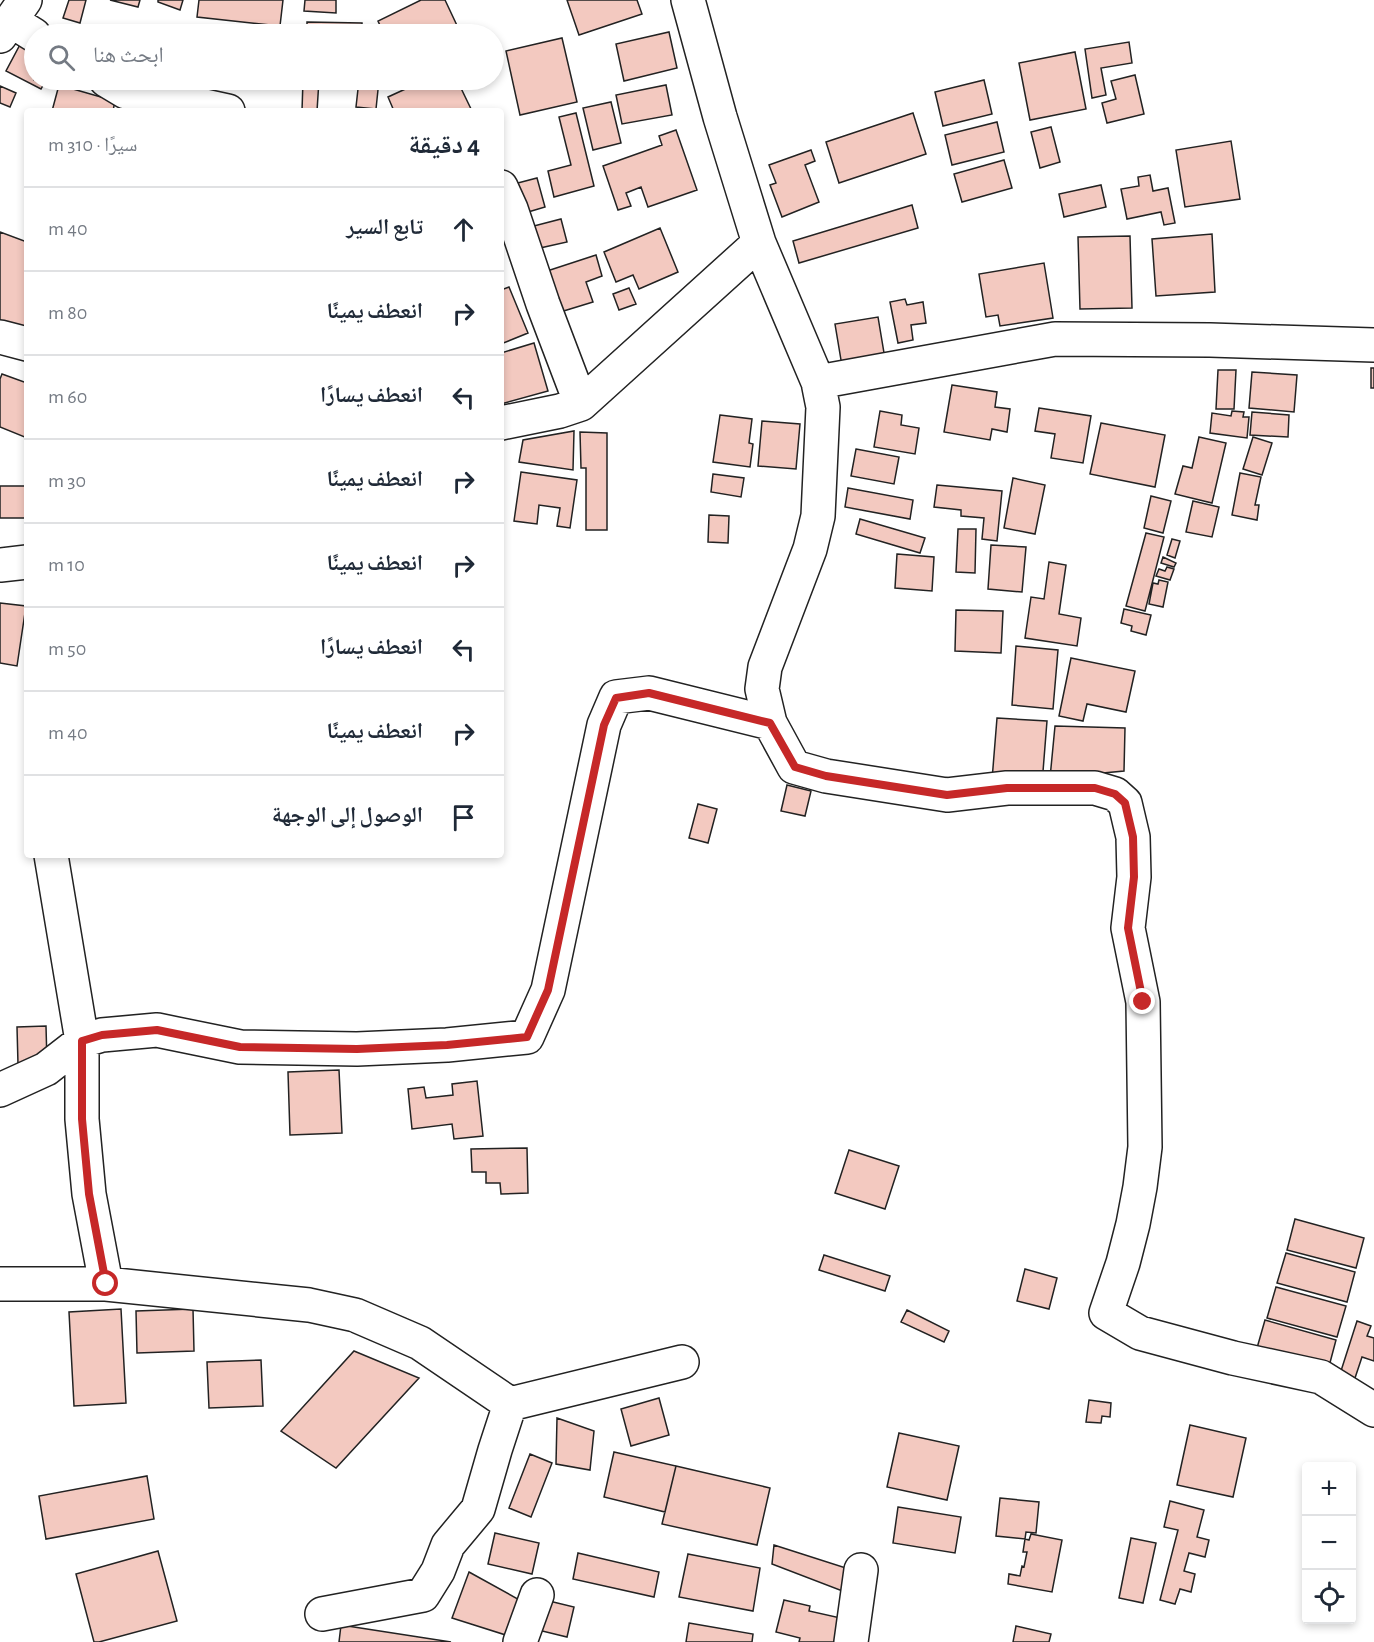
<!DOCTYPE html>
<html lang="ar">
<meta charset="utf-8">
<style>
:root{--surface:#fff;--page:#f6f6f7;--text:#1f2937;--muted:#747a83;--line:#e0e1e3}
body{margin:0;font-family:"Alegreya Sans","Noto Naskh Arabic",sans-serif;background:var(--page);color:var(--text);direction:rtl}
.controls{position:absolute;right:18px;bottom:18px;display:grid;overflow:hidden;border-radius:6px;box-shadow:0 3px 9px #0003}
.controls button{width:54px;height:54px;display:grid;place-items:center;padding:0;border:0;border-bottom:2px solid var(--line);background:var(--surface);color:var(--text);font:30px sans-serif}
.stop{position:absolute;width:18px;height:18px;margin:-14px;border:4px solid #c62828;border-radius:50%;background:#fff}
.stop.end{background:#c62828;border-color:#fff;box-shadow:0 2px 6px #0008}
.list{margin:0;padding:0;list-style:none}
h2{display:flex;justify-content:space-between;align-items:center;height:78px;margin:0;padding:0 24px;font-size:26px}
h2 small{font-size:20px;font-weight:400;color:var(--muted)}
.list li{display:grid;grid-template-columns:39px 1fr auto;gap:18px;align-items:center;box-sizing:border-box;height:84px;padding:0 24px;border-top:2px solid var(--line)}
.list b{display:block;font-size:22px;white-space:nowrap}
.list em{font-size:20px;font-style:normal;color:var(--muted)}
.icon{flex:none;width:33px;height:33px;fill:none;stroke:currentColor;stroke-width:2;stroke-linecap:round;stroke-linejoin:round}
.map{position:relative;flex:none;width:1374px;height:1642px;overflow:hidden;direction:ltr}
.search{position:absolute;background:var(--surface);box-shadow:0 3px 9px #0003;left:24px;top:24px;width:480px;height:66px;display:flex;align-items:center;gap:15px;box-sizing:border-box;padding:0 21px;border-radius:33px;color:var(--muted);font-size:22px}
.panel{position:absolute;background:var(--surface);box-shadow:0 3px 9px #0003;left:24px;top:108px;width:480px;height:750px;border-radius:6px;direction:rtl}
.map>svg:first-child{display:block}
.building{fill:#f3c9c0;stroke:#222;stroke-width:1.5}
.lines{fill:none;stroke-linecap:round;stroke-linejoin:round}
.minor-casing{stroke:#222;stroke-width:36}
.minor{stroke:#fff;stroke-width:33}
.route{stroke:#c62828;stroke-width:8}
</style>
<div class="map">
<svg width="1374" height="1642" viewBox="0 0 1374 1642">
<rect width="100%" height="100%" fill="#fff"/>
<path class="building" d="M 69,0 L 86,0 L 80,23 L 63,18 Z
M 110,0 L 140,0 L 138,7 Z
M 158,0 L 183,0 L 180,10 L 158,2 Z
M 199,0 L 283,0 L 280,26 L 197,17 Z
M 305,0 L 336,0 L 336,13 L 304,11 Z
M 421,0 L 445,0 L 461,34 L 384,34 L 378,21 Z
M 567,0 L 637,0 L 642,14 L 579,35 Z
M 307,22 L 362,23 L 362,34 L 307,34 Z
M 186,28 L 185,34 L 149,34 L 151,29 Z
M 669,32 L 677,68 L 624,81 L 616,44 Z
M 562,38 L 577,102 L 520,115 L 506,51 Z
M 23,39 L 34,45 L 34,80 L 46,80 L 41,89 L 6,71 Z
M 1129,42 L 1132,63 L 1101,68 L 1106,95 L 1092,98 L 1085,49 Z
M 1075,52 L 1086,109 L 1030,120 L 1019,63 Z
M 1135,75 L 1144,114 L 1107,123 L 1102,103 L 1116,99 L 1111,81 Z
M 142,80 L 179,80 L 177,90 Z
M 303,80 L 319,80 L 317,111 L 302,111 Z
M 359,80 L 379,80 L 376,109 L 356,107 Z
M 425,80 L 457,80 L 472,111 L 394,111 L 388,97 Z
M 984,80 L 992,114 L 943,126 L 935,92 Z
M 59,85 L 115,101 L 113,111 L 52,111 Z
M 666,85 L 672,115 L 622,124 L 616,95 Z
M 0,86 L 16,93 L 10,107 L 0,103 Z
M 611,102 L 621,143 L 593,150 L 583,108 Z
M 576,113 L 594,186 L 554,197 L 548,171 L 571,165 L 559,117 Z
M 913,113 L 926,154 L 839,183 L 826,142 Z
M 997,122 L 1004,152 L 952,165 L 945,135 Z
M 1051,127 L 1060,162 L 1040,168 L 1031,132 Z
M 676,130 L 697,190 L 648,207 L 641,187 L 626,193 L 631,206 L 618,210 L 603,166 L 662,145 L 659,136 Z
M 1231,141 L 1240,199 L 1185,207 L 1176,150 Z
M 811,150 L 815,161 L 805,165 L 819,202 L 782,217 L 770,185 L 776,183 L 769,165 Z
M 1004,160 L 1012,188 L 962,202 L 954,174 Z
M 1150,175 L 1153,191 L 1168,188 L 1175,223 L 1164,225 L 1161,212 L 1127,219 L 1121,189 L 1139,186 L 1138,177 Z
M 537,178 L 545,207 L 518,215 L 510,185 Z
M 1101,185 L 1106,207 L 1064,217 L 1059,194 Z
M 912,205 L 918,228 L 799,263 L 793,241 Z
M 561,219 L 567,242 L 531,250 L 526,228 Z
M 660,228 L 678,272 L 639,289 L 633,275 L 616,282 L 604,252 Z
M 0,232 L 27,242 L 27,339 L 0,330 Z
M 1212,234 L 1215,292 L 1156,296 L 1152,239 Z
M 1130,236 L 1132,308 L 1080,309 L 1078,237 Z
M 596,255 L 602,276 L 586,282 L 593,302 L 557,313 L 544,272 Z
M 1044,263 L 1053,318 L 1000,326 L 998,315 L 986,317 L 979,274 Z
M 509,287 L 528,333 L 501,344 L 501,290 Z
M 629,288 L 636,304 L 619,310 L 613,294 Z
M 905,299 L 907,305 L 923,302 L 926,323 L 911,325 L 913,340 L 898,343 L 890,302 Z
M 878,317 L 885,359 L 842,366 L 835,324 Z
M 534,343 L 548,391 L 501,404 L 501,353 Z
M 1371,368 L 1374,368 L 1374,388 L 1371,388 Z
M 1218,370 L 1236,370 L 1234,409 L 1216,409 Z
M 1252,372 L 1297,375 L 1294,412 L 1249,408 Z
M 2,374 L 27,383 L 27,438 L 0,427 L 0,379 Z
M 952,385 L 997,392 L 995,407 L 1010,409 L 1007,432 L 992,429 L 990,440 L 944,432 Z
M 1039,408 L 1091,416 L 1083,463 L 1051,458 L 1055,434 L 1035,431 Z
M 880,411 L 902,415 L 901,425 L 919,428 L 915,454 L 874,447 Z
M 1232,411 L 1244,412 L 1243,417 L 1249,417 L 1247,438 L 1210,433 L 1212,413 L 1231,416 Z
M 1252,412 L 1289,415 L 1288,437 L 1250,435 Z
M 720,415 L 752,419 L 749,443 L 753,444 L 750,467 L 713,462 Z
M 762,421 L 800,424 L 796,469 L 758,466 Z
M 1101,423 L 1165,435 L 1155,487 L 1090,474 Z
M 574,431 L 573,470 L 519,462 L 523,440 Z
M 580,432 L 607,433 L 607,530 L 586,530 L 586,468 L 581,468 Z
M 1199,437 L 1226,443 L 1212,503 L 1175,494 L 1183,466 L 1192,468 Z
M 1253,437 L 1272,443 L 1262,475 L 1243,469 Z
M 856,449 L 899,457 L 894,484 L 851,476 Z
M 521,472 L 577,480 L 570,528 L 557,526 L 560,508 L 539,505 L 537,524 L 514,521 Z
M 1240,473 L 1261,477 L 1255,505 L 1259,505 L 1257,520 L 1232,515 Z
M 713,474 L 744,478 L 741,497 L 711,492 Z
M 1013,478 L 1045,485 L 1035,534 L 1004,528 Z
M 937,485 L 1002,491 L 997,541 L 982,539 L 984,518 L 961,516 L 961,510 L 934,507 Z
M 0,486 L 27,486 L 27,518 L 0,518 Z
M 848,488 L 913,500 L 910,519 L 845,507 Z
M 1151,496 L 1171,501 L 1163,533 L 1144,528 Z
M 1193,501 L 1219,507 L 1212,537 L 1186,532 Z
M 709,515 L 729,516 L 728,543 L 708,542 Z
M 860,519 L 925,538 L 920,553 L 856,534 Z
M 958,529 L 976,529 L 975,573 L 956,572 Z
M 1146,533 L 1164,537 L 1145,611 L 1126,606 Z
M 1172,539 L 1180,541 L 1175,558 L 1167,555 Z
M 991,545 L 1026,547 L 1022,592 L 988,589 Z
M 897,554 L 934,557 L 932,591 L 895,588 Z
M 1163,557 L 1176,563 L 1174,567 L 1161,563 Z
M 1049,562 L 1066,565 L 1059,614 L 1081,618 L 1077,646 L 1025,638 L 1031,597 L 1044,599 Z
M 1167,567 L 1174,569 L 1170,580 L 1156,576 L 1159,569 L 1165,571 Z
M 1159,580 L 1168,582 L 1163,607 L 1149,604 L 1153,583 L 1158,584 Z
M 0,603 L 26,606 L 17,666 L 0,663 Z
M 1124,609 L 1151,615 L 1146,635 L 1131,631 L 1132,626 L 1121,623 Z
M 956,610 L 1003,611 L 1001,653 L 955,651 Z
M 1016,646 L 1058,650 L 1053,709 L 1012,705 Z
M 1071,658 L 1135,671 L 1126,712 L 1087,704 L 1083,721 L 1059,716 Z
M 997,718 L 1047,721 L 1042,784 L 992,780 Z
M 1055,726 L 1125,728 L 1124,771 L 1050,778 Z
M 787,785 L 811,791 L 805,816 L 781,811 Z
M 698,804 L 717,809 L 708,843 L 689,838 Z
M 46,1026 L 47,1063 L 18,1064 L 17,1027 Z
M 339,1070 L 342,1133 L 290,1135 L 288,1072 Z
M 477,1081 L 483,1136 L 454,1139 L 452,1124 L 412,1129 L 408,1089 L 424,1087 L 426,1098 L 453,1095 L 452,1084 Z
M 527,1148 L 528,1193 L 501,1194 L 500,1183 L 486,1183 L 486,1172 L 472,1172 L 471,1149 Z
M 849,1150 L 899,1166 L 885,1209 L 835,1193 Z
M 1295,1219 L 1364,1238 L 1356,1268 L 1287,1250 Z
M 1286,1253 L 1355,1272 L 1347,1302 L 1277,1283 Z
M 824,1255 L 890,1276 L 885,1291 L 819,1270 Z
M 1025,1269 L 1057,1278 L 1049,1309 L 1017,1301 Z
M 1276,1287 L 1346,1306 L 1337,1337 L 1267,1318 Z
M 121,1309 L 126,1403 L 74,1406 L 69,1312 Z
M 193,1309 L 194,1351 L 137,1353 L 136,1311 Z
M 907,1310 L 949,1331 L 944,1342 L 901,1322 Z
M 1265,1320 L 1336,1340 L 1327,1374 L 1255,1355 Z
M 1357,1321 L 1371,1326 L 1367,1336 L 1374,1338 L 1374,1361 L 1362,1357 L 1355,1378 L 1340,1374 Z
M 354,1351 L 419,1378 L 336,1468 L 281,1431 Z
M 261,1360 L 263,1406 L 209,1408 L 207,1362 Z
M 659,1398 L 669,1435 L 631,1446 L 621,1409 Z
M 1089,1400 L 1111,1403 L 1110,1417 L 1102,1416 L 1101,1423 L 1086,1422 Z
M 557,1418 L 594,1431 L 590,1470 L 556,1464 Z
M 1190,1425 L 1246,1438 L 1233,1497 L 1177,1485 Z
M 899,1433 L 959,1446 L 947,1500 L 887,1487 Z
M 614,1452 L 676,1466 L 665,1512 L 604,1497 Z
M 530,1454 L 552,1463 L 531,1517 L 509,1508 Z
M 676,1466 L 770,1488 L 757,1545 L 662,1524 Z
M 147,1476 L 154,1519 L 46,1539 L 39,1496 Z
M 1000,1498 L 1039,1502 L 1036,1533 L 1026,1532 L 1025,1539 L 996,1536 Z
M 1170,1501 L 1204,1510 L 1197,1537 L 1209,1540 L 1205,1557 L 1189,1553 L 1184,1571 L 1195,1574 L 1191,1592 L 1180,1589 L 1175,1604 L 1160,1600 L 1178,1530 L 1164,1527 Z
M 898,1507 L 961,1517 L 955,1553 L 893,1543 Z
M 495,1533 L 539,1543 L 532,1574 L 488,1564 Z
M 1031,1534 L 1062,1540 L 1052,1592 L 1008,1584 L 1009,1574 L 1020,1576 L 1022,1566 L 1024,1567 L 1027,1552 L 1023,1552 L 1025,1539 L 1029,1540 Z
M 1131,1538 L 1156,1543 L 1143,1603 L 1119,1598 Z
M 774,1545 L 849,1569 L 845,1592 L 772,1564 Z
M 158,1551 L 177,1621 L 99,1642 L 94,1642 L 76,1574 Z
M 578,1553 L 659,1572 L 654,1597 L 573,1579 Z
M 688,1554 L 760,1568 L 753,1611 L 679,1597 Z
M 469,1572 L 525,1603 L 512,1637 L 452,1618 Z
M 545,1600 L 574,1607 L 567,1637 L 538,1630 Z
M 784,1600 L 810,1606 L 809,1611 L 845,1619 L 839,1642 L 799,1642 L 800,1638 L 776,1632 Z
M 689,1623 L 753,1634 L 752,1642 L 686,1642 Z
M 341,1625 L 451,1642 L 339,1642 Z
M 1016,1626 L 1051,1634 L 1049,1642 L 1013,1642 Z"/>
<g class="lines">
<g class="minor-casing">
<path id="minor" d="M 688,0 L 720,117 L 759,243 L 818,382 L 823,407 L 818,516 L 810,549 L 765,667 L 762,689 L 770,723 L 794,767 L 826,776 L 947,795 L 1007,788 L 1095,788 L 1115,794 L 1125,803 L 1133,837 L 1134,877 L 1128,928 L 1143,1002 L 1145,1147 L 1140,1187 L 1133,1224 L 1123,1263 L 1106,1313 L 1140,1333 L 1233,1358 L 1321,1377 L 1374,1410
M 10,20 L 34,35
M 0,36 L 25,0
M 106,80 L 126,92 L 187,102 L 228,111
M 501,187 L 511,209 L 543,304 L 581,404
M 0,337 L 27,344
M 818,382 L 1055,339 L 1210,340 L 1374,345
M 501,423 L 560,411 L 581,404 L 759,243
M 0,565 L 27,562
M 0,1090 L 46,1069 L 82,1041 L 51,855
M 0,1284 L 106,1284 L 309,1305 L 355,1315 L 420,1343 L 510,1404 L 495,1450 L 478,1509 L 448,1545 L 438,1571 L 423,1595 L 322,1614
M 106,1284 L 89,1194 L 82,1119 L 82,1041 L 102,1035 L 157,1030 L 240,1047 L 357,1049 L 447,1045 L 527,1037 L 548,990 L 604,725 L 616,697 L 649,693 L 770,723
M 510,1404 L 682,1362
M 520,1642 L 537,1595
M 851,1642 L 861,1570"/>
</g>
<use href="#minor" class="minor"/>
</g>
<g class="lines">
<path class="route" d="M 106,1284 L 89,1194 L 82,1119 L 82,1041 L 102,1035 L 157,1030 L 240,1047 L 357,1049 L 447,1045 L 527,1037 L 548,990 L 604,725 L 616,698 L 649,693 L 770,723 L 795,767 L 826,776 L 947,795 L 1007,788 L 1095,788 L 1115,794 L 1125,803 L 1133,837 L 1134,877 L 1128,928 L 1143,1002"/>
</g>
</svg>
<div class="controls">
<button>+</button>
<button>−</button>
<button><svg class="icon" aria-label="locate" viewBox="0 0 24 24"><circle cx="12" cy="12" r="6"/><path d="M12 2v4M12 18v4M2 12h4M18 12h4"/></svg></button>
</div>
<div class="stop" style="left:106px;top:1284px"></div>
<div class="stop end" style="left:1143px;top:1002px"></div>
<div class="search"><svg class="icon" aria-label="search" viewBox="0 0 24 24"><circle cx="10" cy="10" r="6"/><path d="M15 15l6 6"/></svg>ابحث هنا</div>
<section class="panel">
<h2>4 دقيقة<small>سيرًا · 310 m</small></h2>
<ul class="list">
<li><svg class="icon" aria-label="ahead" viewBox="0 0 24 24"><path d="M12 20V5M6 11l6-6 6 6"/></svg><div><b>تابع السير</b></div><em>40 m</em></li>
<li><svg class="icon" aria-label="right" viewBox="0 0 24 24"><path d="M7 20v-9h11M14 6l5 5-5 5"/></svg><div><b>انعطف يمينًا</b></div><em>80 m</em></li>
<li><svg class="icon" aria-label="left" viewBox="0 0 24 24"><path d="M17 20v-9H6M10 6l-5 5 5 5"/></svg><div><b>انعطف يسارًا</b></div><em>60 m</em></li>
<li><svg class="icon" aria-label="right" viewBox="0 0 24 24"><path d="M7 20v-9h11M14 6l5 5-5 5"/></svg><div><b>انعطف يمينًا</b></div><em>30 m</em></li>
<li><svg class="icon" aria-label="right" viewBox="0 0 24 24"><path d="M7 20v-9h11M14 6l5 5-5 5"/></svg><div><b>انعطف يمينًا</b></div><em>10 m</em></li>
<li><svg class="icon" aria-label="left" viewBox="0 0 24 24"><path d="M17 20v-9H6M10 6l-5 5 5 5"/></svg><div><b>انعطف يسارًا</b></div><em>50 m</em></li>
<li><svg class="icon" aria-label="right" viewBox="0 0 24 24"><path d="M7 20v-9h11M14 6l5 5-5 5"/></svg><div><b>انعطف يمينًا</b></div><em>40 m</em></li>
<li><svg class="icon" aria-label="arrive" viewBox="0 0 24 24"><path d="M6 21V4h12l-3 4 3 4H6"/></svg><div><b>الوصول إلى الوجهة</b></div></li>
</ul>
</section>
</div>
